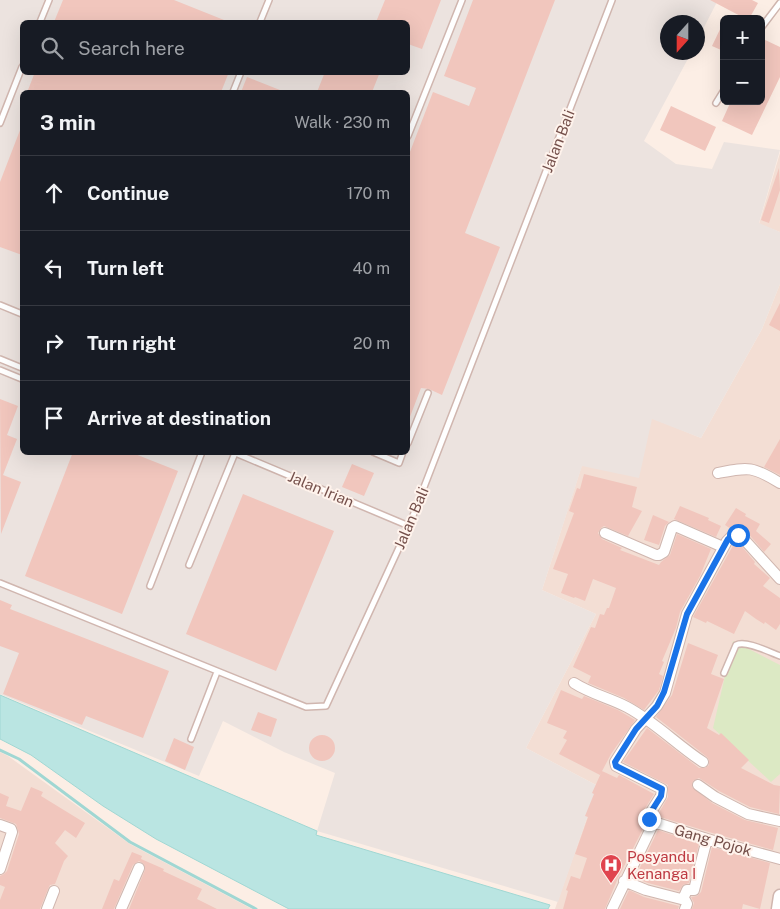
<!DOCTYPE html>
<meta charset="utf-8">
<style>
:root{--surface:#171b24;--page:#242831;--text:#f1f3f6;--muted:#9ea1a6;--line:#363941}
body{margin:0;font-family:"Public Sans",sans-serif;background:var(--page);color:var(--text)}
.controls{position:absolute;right:15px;top:15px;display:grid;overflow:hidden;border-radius:8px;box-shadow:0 5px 20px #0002}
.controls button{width:45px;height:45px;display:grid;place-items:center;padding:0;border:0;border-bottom:1px solid var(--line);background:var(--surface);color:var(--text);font:25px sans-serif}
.compass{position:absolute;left:660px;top:15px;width:45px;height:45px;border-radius:50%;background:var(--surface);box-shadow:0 5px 20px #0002;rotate:201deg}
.stop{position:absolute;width:15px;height:15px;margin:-11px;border:4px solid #1a73e8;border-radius:50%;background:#fff}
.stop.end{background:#1a73e8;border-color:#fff;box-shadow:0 1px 5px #0008}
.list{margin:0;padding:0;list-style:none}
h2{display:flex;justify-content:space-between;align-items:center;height:65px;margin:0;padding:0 20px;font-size:21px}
h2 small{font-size:16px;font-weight:400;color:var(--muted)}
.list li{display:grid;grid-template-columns:32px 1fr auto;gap:15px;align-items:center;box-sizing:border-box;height:75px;padding:0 20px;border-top:1px solid var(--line)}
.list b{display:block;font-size:19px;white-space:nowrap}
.list em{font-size:16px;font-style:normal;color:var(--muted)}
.icon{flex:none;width:28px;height:28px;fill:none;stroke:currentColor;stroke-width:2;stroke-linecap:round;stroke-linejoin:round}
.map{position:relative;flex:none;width:780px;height:909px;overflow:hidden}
.search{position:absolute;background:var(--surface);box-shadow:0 5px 20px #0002;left:20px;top:20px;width:390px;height:55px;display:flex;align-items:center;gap:12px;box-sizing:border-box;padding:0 18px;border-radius:8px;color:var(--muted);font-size:19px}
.panel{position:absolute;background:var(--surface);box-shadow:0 5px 20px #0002;left:20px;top:90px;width:390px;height:365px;border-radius:8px}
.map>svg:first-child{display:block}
.residential{fill:#f3ded4}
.industrial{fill:#ece3df;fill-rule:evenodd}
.green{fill:#dce9c4}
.water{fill:#bae5e2;stroke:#a0d7d3}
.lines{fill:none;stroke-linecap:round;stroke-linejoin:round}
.stream{stroke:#a0d7d3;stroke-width:3}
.building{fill:#f1c6bd}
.service-casing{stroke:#d0b6af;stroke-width:8}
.minor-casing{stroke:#d0b6af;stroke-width:12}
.tertiary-casing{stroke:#d0b6af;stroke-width:15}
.service{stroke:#fff;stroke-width:5}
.minor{stroke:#fff;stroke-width:10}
.tertiary{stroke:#fff;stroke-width:12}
.route{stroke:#1a73e8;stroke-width:6}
.labels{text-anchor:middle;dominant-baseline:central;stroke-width:4;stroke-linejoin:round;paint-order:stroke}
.street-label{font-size:15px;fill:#75504b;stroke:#fff3ec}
.health-label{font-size:15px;fill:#be3a42;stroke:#fff3ec;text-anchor:start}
</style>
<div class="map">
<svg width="780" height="909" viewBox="0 0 780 909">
<rect width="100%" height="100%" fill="#fceee5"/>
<path class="residential" d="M 780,153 L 780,232 L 759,224 Z
M 780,284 L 780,909 L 555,909 L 598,786 L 526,748 L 596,614 L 542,590 L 582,465 L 652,418 L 701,438 L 762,329 Z
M 0,752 L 8,756 L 130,844 L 252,909 L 0,909 Z"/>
<path class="industrial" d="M 0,0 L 718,0 L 698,39 L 698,22 L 668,22 L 668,52 L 691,53 L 644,141 L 676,164 L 712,169 L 724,142 L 780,150 L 759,223 L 780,232 L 780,284 L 762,329 L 701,438 L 652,419 L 639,478 L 582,466 L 542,590 L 596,614 L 526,748 L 598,786 L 558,902 L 317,831 L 335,773 L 284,752 L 223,721 L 199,776 L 0,694 ZM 22,22 L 408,22 L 408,72 L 22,72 ZM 22,92 L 408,92 L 408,452 L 22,452 Z"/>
<path class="green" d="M 733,641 L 780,665 L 780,774 L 771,782 L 713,728 Z"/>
<path class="water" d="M 0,695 L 317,831 L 316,835 L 550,905 L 548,909 L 289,909 L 156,839 L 103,806 L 31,755 L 0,739 Z"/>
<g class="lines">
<path class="stream" d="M 0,750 L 19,759 L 130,842 L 256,909"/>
</g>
<path class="building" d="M 63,0 L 174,0 L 229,22 L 54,22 Z
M 385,0 L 441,0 L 422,49 L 408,44 L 408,22 L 376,22 Z
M 473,0 L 555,0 L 465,233 L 500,247 L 442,395 L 429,389 L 421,388 L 408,422 L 408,157 L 433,92 L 469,106 L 476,88 L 444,76 Z
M 710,0 L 752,0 L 758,3 L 749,19 L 746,19 Z
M 724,21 L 724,44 L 721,50 L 712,46 Z
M 761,38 L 780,47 L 780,77 L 752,135 L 722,121 L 731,101 L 761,101 Z
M 35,72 L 229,72 L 221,92 L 33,92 L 28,90 Z
M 325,72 L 380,72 L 372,92 L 317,92 Z
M 247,77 L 285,92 L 241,92 Z
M 671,106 L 716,127 L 705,151 L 660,130 Z
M 22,125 L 22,255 L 0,247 L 0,182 Z
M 779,168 L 780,190 L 769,223 L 761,220 Z
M 780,303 L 780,331 L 769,325 Z
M 0,399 L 18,406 L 7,435 L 17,439 L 3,475 L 21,482 L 1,534 Z
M 780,439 L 780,475 L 764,467 Z
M 73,452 L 130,452 L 178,471 L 122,614 L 25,576 Z
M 352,464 L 374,473 L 364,496 L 342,487 Z
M 584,474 L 637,487 L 632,507 L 642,511 L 628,536 L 604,526 L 601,528 L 598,533 L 602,539 L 622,548 L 620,550 L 659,565 L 661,562 L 670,555 L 677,534 L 711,549 L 700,576 L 680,612 L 676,628 L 662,661 L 664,662 L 659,674 L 663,676 L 659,690 L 644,710 L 624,698 L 588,683 L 591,676 L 573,667 L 591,627 L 595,628 L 600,614 L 604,615 L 607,608 L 609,608 L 616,588 L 593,579 L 585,601 L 575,597 L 574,598 L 561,593 L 568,574 L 553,569 L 574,513 L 569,511 L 577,488 L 580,489 Z
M 243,494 L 334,531 L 276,671 L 186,634 Z
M 680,506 L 709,518 L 708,520 L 721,526 L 716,537 L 674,519 Z
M 736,508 L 746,514 L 745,516 L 760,524 L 756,531 L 771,544 L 764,552 L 746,531 L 731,529 L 725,525 Z
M 653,515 L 669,522 L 665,526 L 659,545 L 644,540 Z
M 735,542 L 738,542 L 755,562 L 754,564 L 770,578 L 763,586 L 780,598 L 780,624 L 776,630 L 765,622 L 764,624 L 756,619 L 745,611 L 734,634 L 707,621 L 706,623 L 693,617 Z
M 0,600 L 12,605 L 10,609 L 169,671 L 143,738 L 86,716 L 82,725 L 3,694 L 19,653 L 0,646 Z
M 688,643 L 718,655 L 711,674 L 724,679 L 707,728 L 719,735 L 721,733 L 749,760 L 741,768 L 774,785 L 780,786 L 779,814 L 750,807 L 719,791 L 699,778 L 693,781 L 692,787 L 712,803 L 745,820 L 778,828 L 773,850 L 709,832 L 657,816 L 668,797 L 668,785 L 623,762 L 647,728 L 699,768 L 705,768 L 709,765 L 709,760 L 707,757 L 656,717 L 672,695 Z
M 561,690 L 582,699 L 584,696 L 618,710 L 635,720 L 611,754 L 600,775 L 559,754 L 567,740 L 563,738 L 567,731 L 547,723 Z
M 258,712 L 277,719 L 271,737 L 251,730 Z
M309 748a13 13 0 1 1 26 0a13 13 0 1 1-26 0Z
M 174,738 L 194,747 L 185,770 L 165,761 Z
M 602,771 L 617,778 L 619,775 L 654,794 L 643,812 L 642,819 L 645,825 L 618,878 L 605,909 L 563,909 L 568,891 L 566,890 L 571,876 L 580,879 L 587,858 L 575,854 L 588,817 L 585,816 L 594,794 L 592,793 Z
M 31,787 L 43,792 L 41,796 L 85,823 L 76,838 L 65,830 L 55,843 L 68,856 L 64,861 L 55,884 L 50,885 L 48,889 L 40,909 L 0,909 L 0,900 L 5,887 L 0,885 L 0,876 L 4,874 L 7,871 L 19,834 L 16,824 L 0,818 L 0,793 L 9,797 L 6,806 L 21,811 Z
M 658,830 L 699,844 L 689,883 L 683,885 L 679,891 L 648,883 L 635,878 Z
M 712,847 L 770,863 L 760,909 L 743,904 L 742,909 L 692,909 L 694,903 L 691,897 L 697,896 L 701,892 Z
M 132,852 L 142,856 L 141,859 L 164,869 L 163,871 L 202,889 L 197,899 L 217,909 L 129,909 L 145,870 L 144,864 L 139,861 L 133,865 L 114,909 L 102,909 L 114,879 L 119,881 Z
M 629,890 L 644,897 L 679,906 L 678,909 L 620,909 Z"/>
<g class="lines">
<g class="service-casing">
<path id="service" d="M 40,22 L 49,0
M 260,22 L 269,0
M 761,28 L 780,3
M 233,92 L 241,72
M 716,103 L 724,90
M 0,123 L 22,67
M 408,136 L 462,0
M 0,305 L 22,314
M 0,359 L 22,368
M 0,370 L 22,379
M 408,443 L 428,393
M 233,452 L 409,526
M 373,452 L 399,463 L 403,452
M 189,565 L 235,453
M 0,583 L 306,707 L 326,706 L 409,526 L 612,0
M 150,586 L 202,452
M 724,673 L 736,645 C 746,640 769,652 780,656
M 191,739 L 217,672"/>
</g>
<g class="minor-casing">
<path id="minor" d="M 718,473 C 749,467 752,466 780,483
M 605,533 L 656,555 L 659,555 L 664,552 L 672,528 L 675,526 L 723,547
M 574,683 C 591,694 610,698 627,707 C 655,722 677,745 703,762
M 698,785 L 715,797 L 748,814 L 780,821
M 654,822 L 649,819 L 649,815 L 661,796 L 662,789 L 616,766 L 615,762 L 636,729 L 657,706 L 665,693 L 687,614 L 727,541 L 733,535 L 741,536 L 780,579
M 0,825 L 11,829 L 12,832 L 0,869
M 624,881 L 646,890 L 685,900 L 687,904 L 685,909
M 683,899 L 687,890 L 694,890 L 707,839
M 47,909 L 54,891
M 121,909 L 139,868
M 612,909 L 654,822 L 707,839 L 780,859"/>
</g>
<g class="tertiary-casing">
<path id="tertiary" d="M 778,909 L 780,896"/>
</g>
<use href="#service" class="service"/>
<use href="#minor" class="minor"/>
<use href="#tertiary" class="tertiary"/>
</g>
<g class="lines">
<path class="route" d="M 649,819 L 649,815 L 661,796 L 662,789 L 616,766 L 615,762 L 636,729 L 657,706 L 664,692 L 687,614 L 728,539 L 733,535 L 738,535"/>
</g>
<defs>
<g id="hospital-pin" transform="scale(1.125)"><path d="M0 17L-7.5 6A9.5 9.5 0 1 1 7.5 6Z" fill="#e0444e" stroke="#fff3ec"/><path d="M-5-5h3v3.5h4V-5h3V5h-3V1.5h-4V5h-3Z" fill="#fff"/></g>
</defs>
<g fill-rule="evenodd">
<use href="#hospital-pin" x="611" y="865"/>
</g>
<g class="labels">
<g class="street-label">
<text transform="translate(558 141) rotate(-69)">Jalan Bali</text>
<text transform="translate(321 489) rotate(23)">Jalan Irian</text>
<text transform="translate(411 518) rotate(-67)">Jalan Bali</text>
<text transform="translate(713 840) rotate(16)">Gang Pojok</text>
</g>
<g class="health-label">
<text x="627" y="856">Posyandu<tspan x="627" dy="17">Kenanga I</tspan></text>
</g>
</g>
</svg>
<div class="controls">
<button>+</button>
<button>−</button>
</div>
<svg class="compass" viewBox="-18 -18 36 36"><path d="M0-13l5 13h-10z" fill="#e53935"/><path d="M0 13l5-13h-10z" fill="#9ea1a6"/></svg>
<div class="stop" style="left:738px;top:535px"></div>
<div class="stop end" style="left:649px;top:819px"></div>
<div class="search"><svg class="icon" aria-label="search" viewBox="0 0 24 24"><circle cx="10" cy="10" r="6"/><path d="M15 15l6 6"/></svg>Search here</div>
<section class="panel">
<h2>3 min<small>Walk · 230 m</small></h2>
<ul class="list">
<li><svg class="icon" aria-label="ahead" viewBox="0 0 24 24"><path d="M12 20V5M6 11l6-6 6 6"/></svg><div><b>Continue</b></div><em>170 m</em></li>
<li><svg class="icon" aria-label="left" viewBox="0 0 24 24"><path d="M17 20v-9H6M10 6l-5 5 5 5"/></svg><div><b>Turn left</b></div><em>40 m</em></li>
<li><svg class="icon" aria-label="right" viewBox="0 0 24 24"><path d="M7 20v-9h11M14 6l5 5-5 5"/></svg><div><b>Turn right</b></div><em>20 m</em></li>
<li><svg class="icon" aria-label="arrive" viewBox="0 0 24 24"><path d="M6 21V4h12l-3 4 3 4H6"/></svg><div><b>Arrive at destination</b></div></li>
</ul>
</section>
</div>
